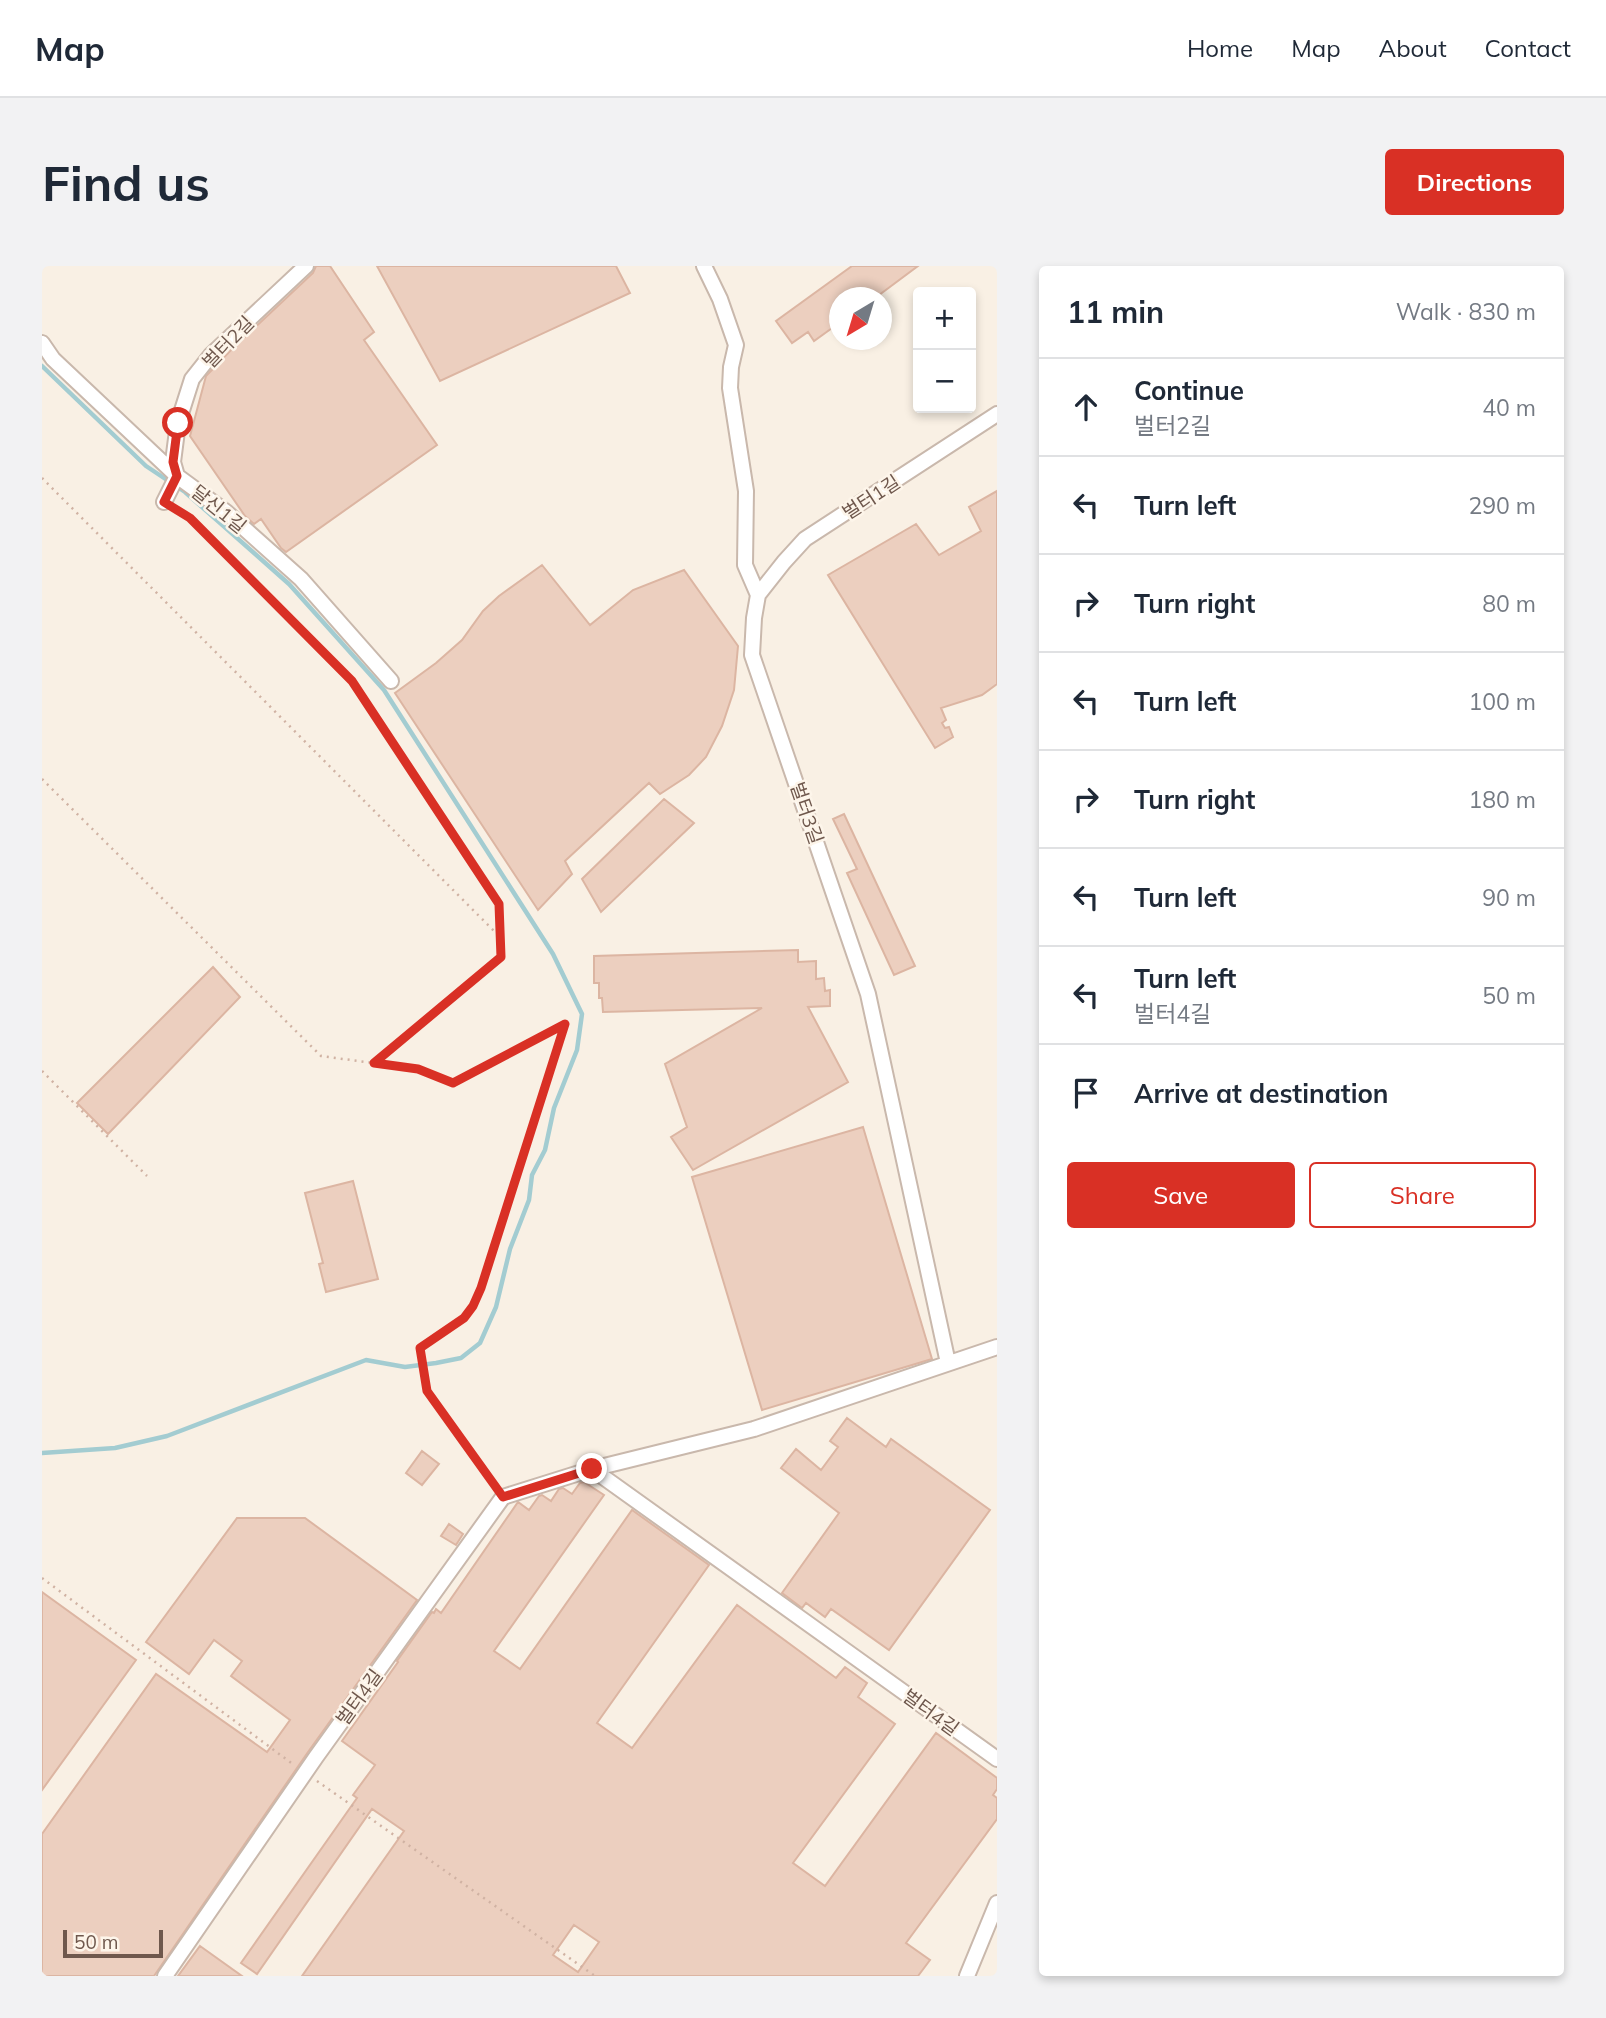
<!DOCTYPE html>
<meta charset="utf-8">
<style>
:root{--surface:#fff;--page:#f2f2f3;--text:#1f2937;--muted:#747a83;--line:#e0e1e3;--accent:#d93025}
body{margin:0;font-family:Mulish,"Noto Sans KR",sans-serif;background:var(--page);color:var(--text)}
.controls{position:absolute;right:21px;top:21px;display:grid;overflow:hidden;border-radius:7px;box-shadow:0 4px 10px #0003}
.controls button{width:63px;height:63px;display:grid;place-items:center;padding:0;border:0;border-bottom:2px solid var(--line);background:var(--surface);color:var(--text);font:35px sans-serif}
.compass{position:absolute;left:787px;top:21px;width:63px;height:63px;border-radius:50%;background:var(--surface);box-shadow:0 4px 10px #0003;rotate:218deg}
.scale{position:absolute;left:21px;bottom:18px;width:100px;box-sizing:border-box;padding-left:7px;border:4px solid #6f584d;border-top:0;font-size:19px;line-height:24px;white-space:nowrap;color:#6f584d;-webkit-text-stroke:5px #fdf5ea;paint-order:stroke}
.stop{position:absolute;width:21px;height:21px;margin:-16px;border:5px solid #d93025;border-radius:50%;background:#fff}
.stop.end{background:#d93025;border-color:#fff;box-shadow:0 2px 7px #0008}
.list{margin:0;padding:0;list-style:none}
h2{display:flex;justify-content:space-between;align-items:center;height:91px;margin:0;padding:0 28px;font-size:30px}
h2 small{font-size:23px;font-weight:400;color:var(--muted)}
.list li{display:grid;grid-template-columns:46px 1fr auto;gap:21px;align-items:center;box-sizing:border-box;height:98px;padding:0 28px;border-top:2px solid var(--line)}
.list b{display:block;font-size:26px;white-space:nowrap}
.list p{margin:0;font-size:23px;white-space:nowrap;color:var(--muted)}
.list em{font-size:23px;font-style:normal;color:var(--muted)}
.actions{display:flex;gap:14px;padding:21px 28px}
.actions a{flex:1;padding:16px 0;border:2px solid var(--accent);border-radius:7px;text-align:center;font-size:24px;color:var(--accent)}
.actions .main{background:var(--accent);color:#fff}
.icon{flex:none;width:38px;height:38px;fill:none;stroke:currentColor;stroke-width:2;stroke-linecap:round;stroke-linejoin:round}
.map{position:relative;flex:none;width:955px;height:1710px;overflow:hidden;border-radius:7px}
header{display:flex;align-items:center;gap:42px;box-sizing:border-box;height:98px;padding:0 35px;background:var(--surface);border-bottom:2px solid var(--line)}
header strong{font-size:33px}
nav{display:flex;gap:38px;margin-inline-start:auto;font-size:24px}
.intro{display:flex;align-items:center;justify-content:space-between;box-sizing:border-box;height:168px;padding:0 42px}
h1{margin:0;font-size:49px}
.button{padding:18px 32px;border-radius:7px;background:var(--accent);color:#fff;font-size:24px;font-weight:700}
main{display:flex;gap:42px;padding:0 42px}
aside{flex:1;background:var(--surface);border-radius:7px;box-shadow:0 4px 10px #0003}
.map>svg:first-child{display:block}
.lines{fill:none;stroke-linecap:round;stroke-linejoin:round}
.stream{stroke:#a3ccd1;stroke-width:4.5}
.building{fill:#eccfbf;stroke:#dcb5a2;stroke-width:2;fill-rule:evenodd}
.minor-casing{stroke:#c9b8ac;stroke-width:18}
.path{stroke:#d0b2a3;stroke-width:2.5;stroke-dasharray:2 5;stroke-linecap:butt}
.minor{stroke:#fff;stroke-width:14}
.route{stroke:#d93025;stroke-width:9}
.labels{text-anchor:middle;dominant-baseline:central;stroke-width:5;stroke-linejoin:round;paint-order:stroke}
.street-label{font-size:19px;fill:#6f584d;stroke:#fdf5ea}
</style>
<header>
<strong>Map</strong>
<nav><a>Home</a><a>Map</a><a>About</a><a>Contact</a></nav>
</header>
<div class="intro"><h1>Find us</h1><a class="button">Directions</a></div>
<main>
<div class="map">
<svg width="955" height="1710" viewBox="0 0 955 1710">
<rect width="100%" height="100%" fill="#f9f0e4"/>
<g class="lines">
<path class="stream" d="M 0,100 L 104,200 L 143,226 L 247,318 L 342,424 L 511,688 L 540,748 L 535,784 L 512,842 L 503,884 L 490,909 L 487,934 L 468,983 L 454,1041 L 438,1077 L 419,1092 L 394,1097 L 363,1101 L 324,1094 L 125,1170 L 73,1182 L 0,1187"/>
</g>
<path class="building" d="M 274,0 L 288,0 L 332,66 L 322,74 L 395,179 L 244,286 L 239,282 L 219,253 L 212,258 L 203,250 L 148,170 L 164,110 L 190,83 L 271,7 Z
M 335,0 L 574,0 L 588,27 L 398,115 Z
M 810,0 L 876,0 L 833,32 L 797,32 L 797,57 L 772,75 L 766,66 L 750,77 L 734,55 Z
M 955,225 L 955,418 L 940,429 L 899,442 L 904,454 L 900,457 L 903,462 L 907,461 L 911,471 L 893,482 L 786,309 L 874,258 L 897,289 L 939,265 L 927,241 Z
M 500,299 L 548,359 L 591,324 L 642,304 L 696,380 L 692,424 L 680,460 L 664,491 L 647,509 L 618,528 L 607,517 L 523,595 L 530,608 L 496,644 L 353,427 L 394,397 L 420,374 L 441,345 L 457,330 Z
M 622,533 L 652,557 L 559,646 L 540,613 Z
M 802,548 L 873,700 L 852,709 L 805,607 L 815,603 L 791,553 Z
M 756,684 L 756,696 L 774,695 L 774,713 L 782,712 L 783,725 L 788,724 L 788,740 L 766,741 L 806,816 L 651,904 L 629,871 L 645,861 L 623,798 L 720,742 L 561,746 L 560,732 L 557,732 L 557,717 L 552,717 L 552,690 Z
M 171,701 L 198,731 L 66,868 L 35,837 Z
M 821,861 L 890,1093 L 720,1144 L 650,911 Z
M 311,915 L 336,1013 L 284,1026 L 277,998 L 281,997 L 263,927 Z
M 805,1152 L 844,1181 L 849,1173 L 948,1244 L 847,1384 L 789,1343 L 783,1351 L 764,1337 L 760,1342 L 740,1327 L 797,1247 L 739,1202 L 754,1183 L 779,1204 L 796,1181 L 788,1175 Z
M 380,1185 L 397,1198 L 380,1219 L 364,1207 Z
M 542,1216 L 562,1229 L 452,1385 L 478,1403 L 590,1244 L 667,1299 L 555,1457 L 590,1482 L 695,1339 L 794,1412 L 803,1401 L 825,1417 L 816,1431 L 853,1458 L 751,1597 L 783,1620 L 894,1467 L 955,1512 L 955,1523 L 951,1529 L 955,1532 L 955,1553 L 864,1677 L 888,1694 L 876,1710 L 260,1710 L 362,1565 L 330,1543 L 215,1708 L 199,1697 L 315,1532 L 311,1529 L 333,1499 L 300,1475 L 356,1396 L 355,1395 L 390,1346 L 392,1347 L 394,1343 L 399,1347 L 476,1236 L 487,1244 L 497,1230 L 500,1229 L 509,1235 L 517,1223 L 521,1222 L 530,1228 L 538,1217 ZM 532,1659 L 557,1676 L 536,1706 L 511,1689 Z
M 195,1252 L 263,1252 L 375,1334 L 266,1486 L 112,1710 L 0,1710 L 0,1568 L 114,1408 L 225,1486 L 248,1454 L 189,1410 L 200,1395 L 172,1374 L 147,1408 L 104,1376 Z
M 407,1258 L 421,1268 L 414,1279 L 399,1270 Z
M 0,1326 L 94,1394 L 0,1524 Z
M 158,1680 L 200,1710 L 136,1710 Z"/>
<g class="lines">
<g class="minor-casing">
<path id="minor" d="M 662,0 L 678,33 L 694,79 L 689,101 L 688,122 L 704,225 L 703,299 L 716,329 L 712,352 L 710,389 L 826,728 L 906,1097
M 0,77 L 11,93 L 135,210 L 184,246 L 259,313 L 349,415
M 122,236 L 135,210 L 131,196 L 136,157 L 150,113 L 169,89 L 264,0
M 716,329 L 742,296 L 763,273 L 955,148
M 550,1203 L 712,1163 L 955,1081
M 123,1710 L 274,1491 L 461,1231 L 550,1203 L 955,1493
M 925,1710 L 955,1637"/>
</g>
<path class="path" d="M 0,212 L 459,672
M 134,244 L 148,252 L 310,415 L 457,638 L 459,691 L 332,797
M 0,513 L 279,790 L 376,803 L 411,817 L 523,758 L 439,1022 L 431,1040 L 422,1052 L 378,1082 L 385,1125 L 454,1220
M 0,805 L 105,910
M 0,1312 L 252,1499
M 275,1515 L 553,1710"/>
<use href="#minor" class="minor"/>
</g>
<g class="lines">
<path class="route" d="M 136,157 L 131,196 L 135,210 L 122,236 L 148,252 L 310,415 L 457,638 L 459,691 L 332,797 L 376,803 L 411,817 L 523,758 L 439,1022 L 431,1040 L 422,1052 L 378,1082 L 385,1125 L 461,1231 L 550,1203"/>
</g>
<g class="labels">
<g class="street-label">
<text transform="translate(186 76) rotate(-46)">벌터2길</text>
<text transform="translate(829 231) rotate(-33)">벌터1길</text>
<text transform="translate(177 243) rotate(39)">달신1길</text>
<text transform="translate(765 547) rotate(71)">벌터3길</text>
<text transform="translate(317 1431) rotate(-54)">벌터4길</text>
<text transform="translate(889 1446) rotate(36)">벌터4길</text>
</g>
</g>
</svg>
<div class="controls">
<button>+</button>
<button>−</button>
</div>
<svg class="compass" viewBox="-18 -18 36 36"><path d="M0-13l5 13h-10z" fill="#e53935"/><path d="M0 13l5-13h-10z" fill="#747a83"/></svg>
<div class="scale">50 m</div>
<div class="stop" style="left:136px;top:157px"></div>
<div class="stop end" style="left:550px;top:1203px"></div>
</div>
<aside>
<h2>11 min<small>Walk · 830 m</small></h2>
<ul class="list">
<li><svg class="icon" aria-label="ahead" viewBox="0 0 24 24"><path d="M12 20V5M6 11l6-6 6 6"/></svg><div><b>Continue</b><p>벌터2길</p></div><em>40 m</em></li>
<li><svg class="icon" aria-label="left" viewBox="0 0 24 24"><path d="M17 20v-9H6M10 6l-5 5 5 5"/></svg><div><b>Turn left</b></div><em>290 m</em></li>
<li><svg class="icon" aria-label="right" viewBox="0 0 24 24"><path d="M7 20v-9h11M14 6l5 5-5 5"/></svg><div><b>Turn right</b></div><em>80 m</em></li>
<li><svg class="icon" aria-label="left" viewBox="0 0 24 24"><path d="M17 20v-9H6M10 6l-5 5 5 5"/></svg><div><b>Turn left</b></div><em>100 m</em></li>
<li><svg class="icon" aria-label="right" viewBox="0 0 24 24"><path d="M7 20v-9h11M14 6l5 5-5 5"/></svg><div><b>Turn right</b></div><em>180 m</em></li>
<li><svg class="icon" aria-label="left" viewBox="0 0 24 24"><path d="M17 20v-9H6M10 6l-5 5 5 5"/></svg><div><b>Turn left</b></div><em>90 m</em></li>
<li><svg class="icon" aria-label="left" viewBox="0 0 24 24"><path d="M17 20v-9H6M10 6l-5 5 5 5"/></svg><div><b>Turn left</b><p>벌터4길</p></div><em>50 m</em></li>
<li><svg class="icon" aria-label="arrive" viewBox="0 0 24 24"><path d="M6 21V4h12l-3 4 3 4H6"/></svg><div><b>Arrive at destination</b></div></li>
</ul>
<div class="actions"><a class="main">Save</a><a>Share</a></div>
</aside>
</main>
